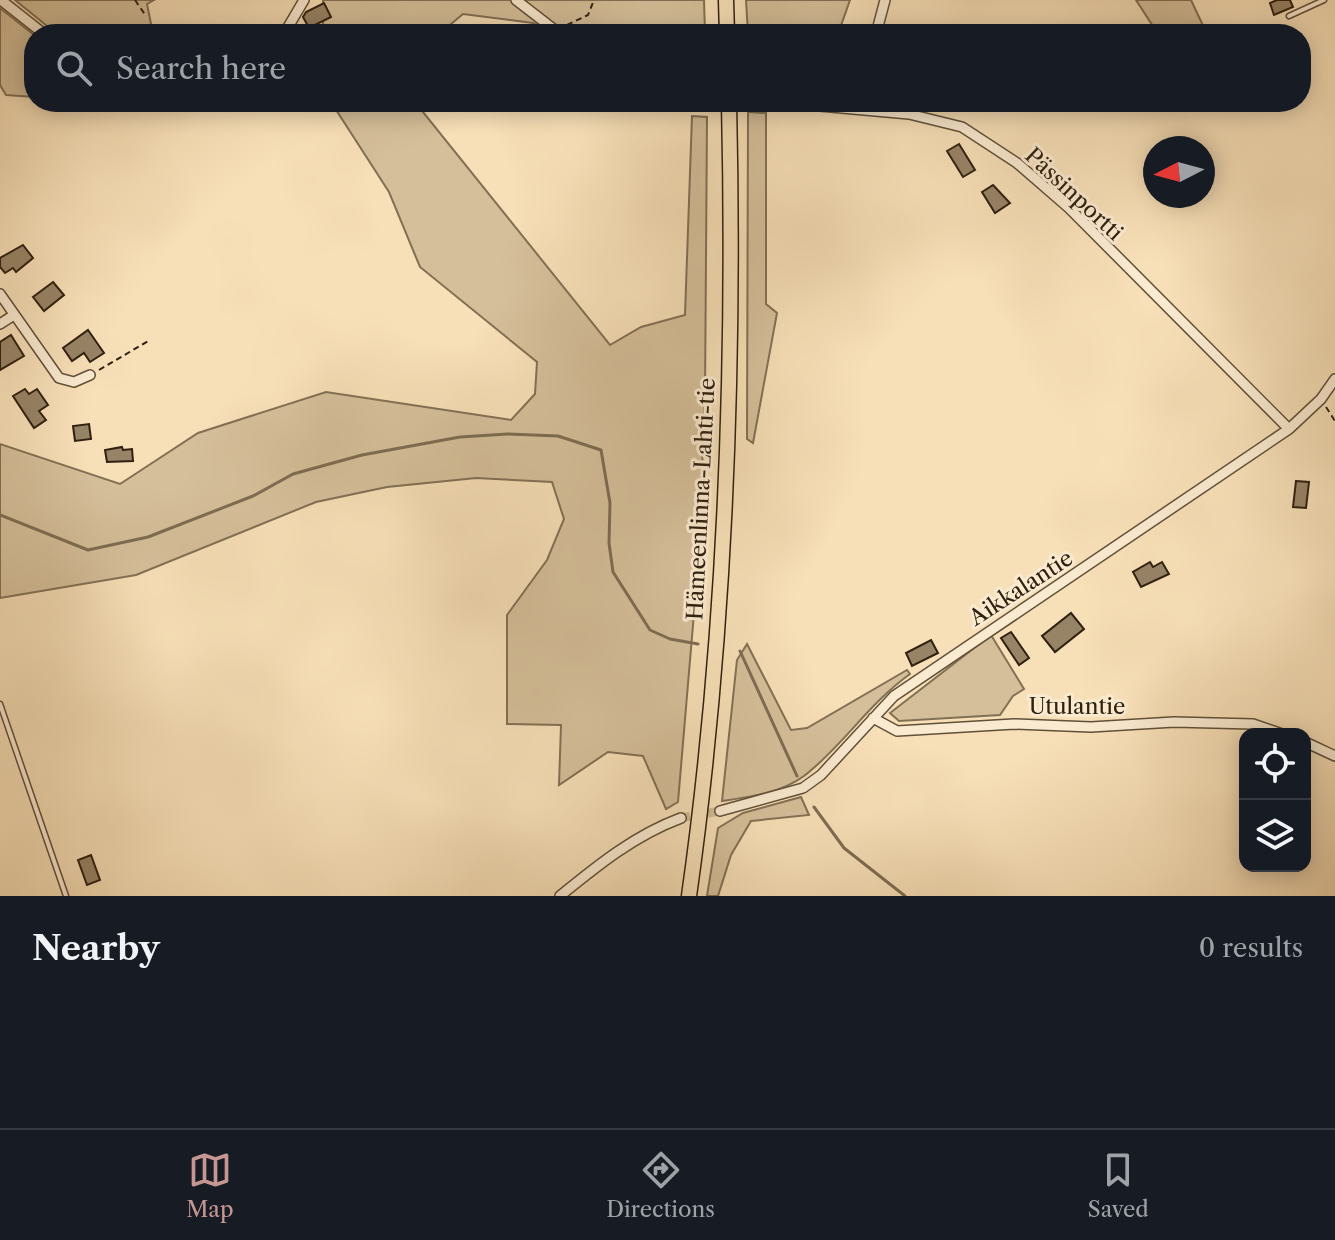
<!DOCTYPE html>
<meta charset="utf-8">
<style>
:root{--surface:#171b24;--page:#242831;--text:#f1f3f6;--muted:#9ea1a6;--line:#363941;--accent:#c59692}
body{margin:0;font-family:"Libre Caslon Text",serif;background:var(--page);color:var(--text)}
.controls{position:absolute;right:24px;bottom:24px;display:grid;overflow:hidden;border-radius:16px;box-shadow:0 4px 20px #0003}
.controls button{width:72px;height:72px;display:grid;place-items:center;padding:0;border:0;border-bottom:2px solid var(--line);background:var(--surface);color:var(--text);font:40px sans-serif}
.compass{position:absolute;left:1143px;top:136px;width:72px;height:72px;border-radius:50%;background:var(--surface);box-shadow:0 4px 20px #0003;rotate:264deg}
.list{margin:0;padding:0;list-style:none}
h2{display:flex;justify-content:space-between;align-items:center;height:104px;margin:0;padding:0 32px;font-size:34px}
h2 small{font-size:26px;font-weight:400;color:var(--muted)}
.icon{flex:none;width:44px;height:44px;fill:none;stroke:currentColor;stroke-width:2;stroke-linecap:round;stroke-linejoin:round}
.map{position:relative;flex:none;width:1335px;height:896px;overflow:hidden}
.search{position:absolute;background:var(--surface);box-shadow:0 4px 20px #0003;left:24px;right:24px;top:24px;height:88px;display:flex;align-items:center;gap:20px;box-sizing:border-box;padding:0 28px;border-radius:32px;color:var(--muted);font-size:30px}
.sheet{height:232px;background:var(--surface)}
nav{display:flex;justify-content:space-around;align-items:center;box-sizing:border-box;height:112px;border-top:2px solid var(--line);background:var(--surface);font-size:22px;color:var(--muted)}
nav a{display:grid;justify-items:center;gap:4px}
nav .on{color:var(--accent)}
.map>svg:first-child{display:block}
.green{fill:#d5bf9a;stroke:#827054;stroke-width:2}
.lines{fill:none;stroke-linecap:round;stroke-linejoin:round}
.stream{stroke:#7e6c52;stroke-width:3}
.building{fill:#978366;stroke:#2f200f;stroke-width:2}
.minor-tunnel{stroke:#cfb995;stroke-width:9;stroke-dasharray:9 4.5;stroke-linecap:butt}
.service-casing{stroke:#615039;stroke-width:7}
.minor-casing{stroke:#615039;stroke-width:12}
.trunk-casing{stroke:#2f200f;stroke-width:17}
.path{stroke:#2f200f;stroke-width:2;stroke-dasharray:6 4;stroke-linecap:butt}
.service{stroke:#faead0;stroke-width:4}
.minor{stroke:#faead0;stroke-width:9}
.trunk{stroke:#f7dfb7;stroke-width:14}
.labels{text-anchor:middle;dominant-baseline:central;stroke-width:6;stroke-linejoin:round;paint-order:stroke}
.street-label{font-size:22px;fill:#2f200f;stroke:#faead0}
</style>
<div class="map">
<svg width="1335" height="896" viewBox="0 0 1335 896">
<rect width="100%" height="100%" fill="#f7dfb7"/>
<filter id="stains"><feTurbulence type="fractalNoise" baseFrequency=".0025" numOctaves="4"/><feColorMatrix values="0 0 0 0 .2 0 0 0 0 .09 0 0 0 0 .02 0 0 0 .5 -.17"/></filter>
<radialGradient id="worn" r=".72"><stop offset=".6" stop-color="#630" stop-opacity="0"/><stop offset="1" stop-color="#630" stop-opacity=".3"/></radialGradient>
<path class="green" d="M 15,0 L 154,0 L 147,4 L 153,34 L 57,34 Z
M 323,0 L 704,0 L 705,34 L 553,34 L 533,23 L 463,14 L 439,34 L 323,34 Z
M 746,0 L 850,0 L 838,34 L 748,34 Z
M 1136,0 L 1191,0 L 1207,34 L 1158,34 Z
M 0,8 L 34,35 L 34,97 L 6,95 L 0,85 Z
M 331,102 L 415,102 L 610,345 L 641,327 L 685,315 L 692,116 L 707,117 L 705,397 L 698,566 L 678,802 L 666,809 L 643,756 L 608,752 L 559,785 L 561,725 L 507,724 L 507,615 L 547,560 L 564,519 L 552,482 L 476,478 L 387,487 L 316,502 L 136,575 L 0,598 L 0,444 L 120,484 L 198,433 L 326,392 L 511,420 L 535,394 L 537,362 L 420,267 L 389,192 Z
M 748,112 L 766,113 L 766,304 L 777,313 L 753,443 L 747,439 Z
M 991,635 L 1024,689 L 1013,696 L 1000,715 L 899,721 L 890,713 Z
M 747,644 L 791,730 L 807,728 L 907,670 L 910,674 C 868,704 842,747 804,776 C 781,793 749,797 722,801 L 737,660 Z
M 801,797 L 809,815 L 751,821 L 731,855 L 718,896 L 707,896 L 718,828 L 743,813 Z"/>
<g class="lines">
<path class="stream" d="M 0,515 L 88,550 L 148,537 L 253,496 L 293,474 L 362,455 L 460,437 L 508,434 L 558,436 L 601,450 L 610,503 L 609,543 L 613,572 L 650,630 L 670,639 L 698,644
M 740,651 L 797,776
M 814,807 L 844,848 L 905,896"/>
</g>
<path class="building" d="M 1277,0 L 1290,0 L 1293,7 L 1274,15 L 1270,3 Z
M 324,3 L 331,17 L 309,28 L 303,17 L 306,12 Z
M 959,144 L 975,170 L 963,177 L 947,151 Z
M 993,185 L 1010,203 L 995,213 L 982,192 Z
M 23,245 L 33,258 L 16,272 L 13,268 L 5,273 L 0,267 L 0,258 Z
M 53,282 L 64,295 L 44,311 L 33,297 Z
M 88,330 L 104,353 L 90,362 L 84,353 L 72,361 L 63,348 Z
M 11,335 L 24,356 L 0,370 L 0,342 Z
M 25,389 L 29,394 L 37,389 L 48,405 L 39,411 L 46,420 L 34,428 L 13,396 Z
M 89,424 L 91,439 L 75,441 L 73,426 Z
M 122,447 L 123,450 L 132,449 L 133,461 L 107,462 L 105,450 Z
M 1296,481 L 1309,482 L 1306,508 L 1293,507 Z
M 1150,562 L 1153,567 L 1162,562 L 1169,574 L 1141,587 L 1133,572 Z
M 1071,613 L 1084,629 L 1055,652 L 1042,636 Z
M 1011,632 L 1029,658 L 1019,665 L 1001,638 Z
M 931,640 L 938,653 L 912,666 L 906,653 Z
M 91,855 L 100,880 L 87,885 L 78,860 Z"/>
<g class="lines">
<path class="minor-tunnel" d="M 681,818 L 720,811"/>
<g class="service-casing">
<path id="service" d="M 1289,16 L 1324,0
M 0,704 L 66,896"/>
</g>
<g class="minor-casing">
<path id="minor" d="M 1,0 L 44,34
M 516,0 L 560,34
M 284,34 L 304,0
M 876,34 L 885,0
M 775,102 L 909,114 L 962,127 L 1017,163 L 1069,208 L 1289,429
M 0,294 L 59,378 L 74,382 L 90,375
M 0,324 L 14,315
M 873,718 L 897,731 L 1014,724 L 1091,727 L 1174,722 L 1253,724 L 1282,734
M 1305,742 L 1335,756
M 720,811 L 803,788 L 821,775 L 894,696 L 1289,429 L 1321,399 L 1335,379
M 560,896 C 598,865 635,835 681,818"/>
</g>
<g class="trunk-casing">
<path id="trunk" d="M 726,0 L 727,34
M 689,896 C 726,634 735,366 729,102"/>
</g>
<path class="path" d="M 135,0 L 146,16
M 567,25 L 588,15 L 594,0
M 99,370 L 150,340
M 1326,407 L 1335,421"/>
<use href="#service" class="service"/>
<use href="#minor" class="minor"/>
<use href="#trunk" class="trunk"/>
</g>
<g class="labels">
<g class="street-label">
<text transform="translate(1074 194) rotate(43)">Pässinportti</text>
<text transform="translate(701 499) rotate(-87)">Hämeenlinna-Lahti-tie</text>
<text transform="translate(1021 588) rotate(-33)">Aikkalantie</text>
<text x="1077" y="706">Utulantie</text>
</g>
</g>
<rect width="100%" height="100%" filter="url(#stains)"/>
<rect width="100%" height="100%" fill="url(#worn)"/>
</svg>
<div class="controls">
<button><svg class="icon" aria-label="locate" viewBox="0 0 24 24"><circle cx="12" cy="12" r="6"/><path d="M12 2v4M12 18v4M2 12h4M18 12h4"/></svg></button>
<button><svg class="icon" aria-label="layers" viewBox="0 0 24 24"><path d="M12 4l9 5-9 5-9-5zM3 14l9 5 9-5"/></svg></button>
</div>
<svg class="compass" viewBox="-18 -18 36 36"><path d="M0-13l5 13h-10z" fill="#e53935"/><path d="M0 13l5-13h-10z" fill="#9ea1a6"/></svg>
<div class="search"><svg class="icon" aria-label="search" viewBox="0 0 24 24"><circle cx="10" cy="10" r="6"/><path d="M15 15l6 6"/></svg>Search here</div>
</div>
<section class="sheet">
<h2>Nearby<small>0 results</small></h2>
<ul class="list">
</ul>
</section>
<nav>
<a class="on"><svg class="icon" aria-label="map" viewBox="0 0 24 24"><path d="M3 6l6-2 6 2 6-2v14l-6 2-6-2-6 2zM9 4v14M15 6v14"/></svg>Map</a>
<a><svg class="icon" aria-label="directions" viewBox="0 0 24 24"><path d="M12 3l9 9-9 9-9-9zM9 14v-3h6M13 9l2 2-2 2"/></svg>Directions</a>
<a><svg class="icon" aria-label="saved" viewBox="0 0 24 24"><path d="M7 4h10v16l-5-4-5 4z"/></svg>Saved</a>
</nav>
